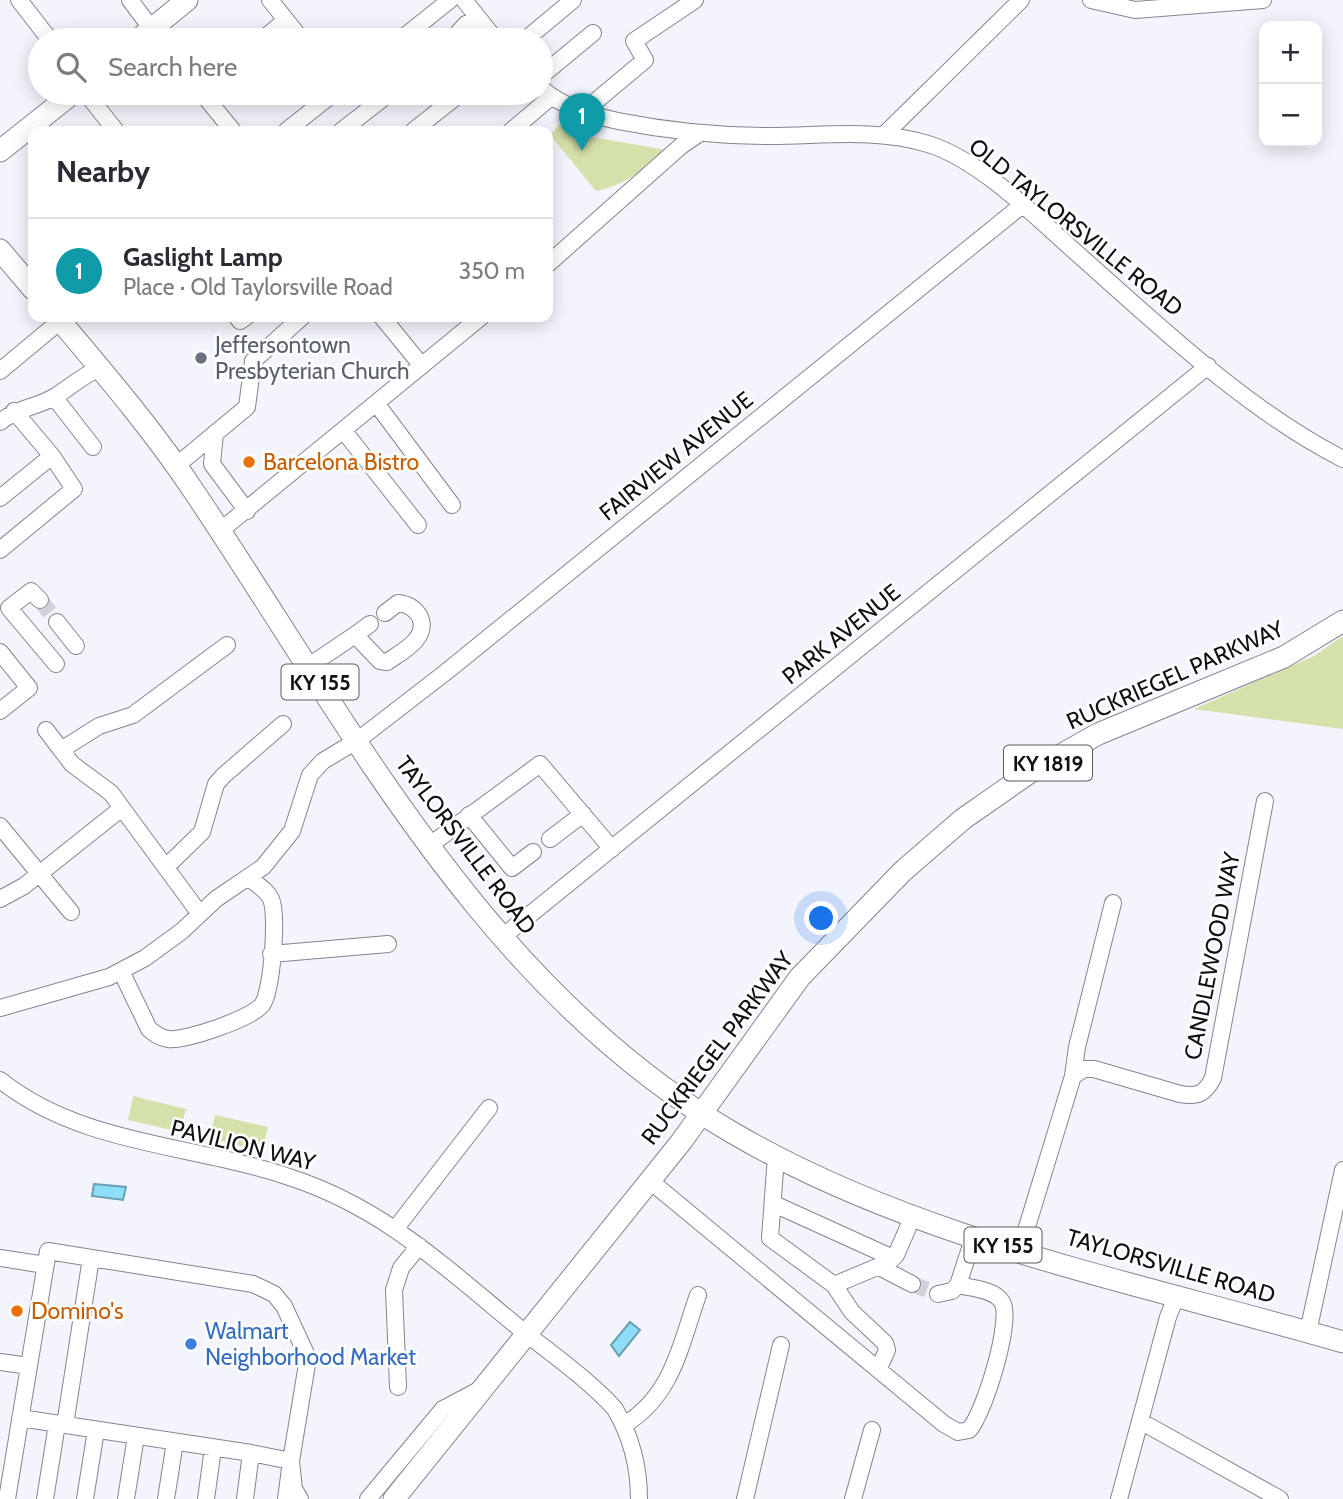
<!DOCTYPE html>
<meta charset="utf-8">
<style>
:root{--surface:#fff;--page:#f7f7f7;--text:#2b2b33;--muted:#7c7c81;--line:#e1e1e2;--accent:#3e858f}
body{margin:0;font-family:Cabin,sans-serif;background:var(--page);color:var(--text)}
.controls{position:absolute;right:21px;top:21px;display:grid;overflow:hidden;border-radius:14px;box-shadow:0 4px 18px #0003}
.controls button{width:63px;height:63px;display:grid;place-items:center;padding:0;border:0;border-bottom:2px solid var(--line);background:var(--surface);color:var(--text);font:35px sans-serif}
.you{position:absolute;left:822px;top:919px;width:24px;height:24px;margin:-18px;border:5px solid #fff;border-radius:50%;background:#1a73e8;box-shadow:0 0 0 10px #1a73e833}
.badge{display:grid;place-items:center;width:46px;height:46px;border-radius:50%;background:var(--accent);color:#fff;font-size:23px;font-weight:700}
.pin{position:absolute;translate:-50% -58px;filter:drop-shadow(0 2px 4px #0008)}
.pin::after{content:'';position:absolute;top:37px;width:24px;height:21px;background:inherit;clip-path:polygon(0 0,100% 0,50% 100%)}
.list{margin:0;padding:0;list-style:none}
h2{display:flex;justify-content:space-between;align-items:center;height:91px;margin:0;padding:0 28px;font-size:30px}
h2 small{font-size:23px;font-weight:400;color:var(--muted)}
.list li{display:grid;grid-template-columns:46px 1fr auto;gap:21px;align-items:center;box-sizing:border-box;height:105px;padding:0 28px;border-top:2px solid var(--line)}
.list b{display:block;font-size:26px;white-space:nowrap}
.list p{margin:0;font-size:23px;white-space:nowrap;color:var(--muted)}
.list em{font-size:23px;font-style:normal;color:var(--muted)}
.icon{flex:none;width:38px;height:38px;fill:none;stroke:currentColor;stroke-width:2;stroke-linecap:round;stroke-linejoin:round}
.map{position:relative;flex:none;width:1343px;height:1499px;overflow:hidden}
.search{position:absolute;background:var(--surface);box-shadow:0 4px 18px #0003;left:28px;top:28px;width:525px;height:77px;display:flex;align-items:center;gap:18px;box-sizing:border-box;padding:0 24px;border-radius:38px;color:var(--muted);font-size:26px}
.panel{position:absolute;background:var(--surface);box-shadow:0 4px 18px #0003;left:28px;top:126px;width:525px;height:196px;border-radius:14px}
.map>svg:first-child{display:block}
.green{fill:#d5e1ab}
.water{fill:#8eddf7;stroke:#68a0b3;stroke-width:2}
.lines{fill:none;stroke-linecap:round;stroke-linejoin:round}
.minor-tunnel{stroke:#d2d2da;stroke-width:16;stroke-dasharray:16 8;stroke-linecap:butt}
.minor-casing{stroke:#84858f;stroke-width:18}
.major-casing{stroke:#84858f;stroke-width:23}
.minor{stroke:#fff;stroke-width:16}
.major{stroke:#fff;stroke-width:21}
.worship-dot{fill:#6b7280;stroke:#fff;stroke-width:2.5}
.food-dot{fill:#e8710a;stroke:#fff;stroke-width:2.5}
.shop-dot{fill:#3f7fe0;stroke:#fff;stroke-width:2.5}
.labels{text-anchor:middle;dominant-baseline:central;stroke-width:5;stroke-linejoin:round;paint-order:stroke}
.shield{fill:#fff;stroke:#58585a;stroke-width:2}
.shield-label{font-size:21px;font-weight:bold;fill:#111114}
.street-label{font-size:23px;fill:#111114;stroke:#fff}
.worship-label{font-size:23px;fill:#5b616d;stroke:#fff;text-anchor:start}
.food-label{font-size:23px;fill:#c56008;stroke:#fff;text-anchor:start}
.shop-label{font-size:23px;fill:#366cbe;stroke:#fff;text-anchor:start}
</style>
<div class="map">
<svg width="1343" height="1499" viewBox="0 0 1343 1499">
<rect width="100%" height="100%" fill="#f4f4fd"/>
<path class="green" d="M 560,124 L 592,137 L 666,150 C 643,170 625,185 596,191 L 550,135 Z
M 1343,636 L 1343,729 L 1194,709 L 1314,656 Z
M 133,1096 L 186,1109 L 180,1132 L 128,1120 Z
M 215,1115 L 268,1127 L 262,1151 L 210,1138 Z"/>
<path class="water" d="M 94,1184 L 126,1187 L 123,1200 L 92,1196 Z
M 630,1322 L 640,1330 L 619,1356 L 611,1345 Z"/>
<g class="lines">
<path class="minor-tunnel" d="M 40,600 L 57,622
M 912,1284 L 938,1294"/>
<g class="minor-casing">
<path id="minor" d="M 19,0 L 50,40
M 130,0 L 160,40
M 270,0 L 302,40
M 464,0 L 496,40
M 1091,0 L 1135,10 L 1263,0
M 262,40 L 286,20
M 400,40 L 450,0
M 452,40 L 466,24 L 480,20
M 525,40 L 573,0
M 541,76 L 593,33
M 541,88 C 562,107 591,115 618,121 C 668,131 719,136 770,136 C 822,136 877,128 928,144 C 981,160 1039,220 1080,256 C 1160,327 1248,411 1343,459
M 86,93 L 116,131
M 202,93 L 233,131
M 584,111 L 645,60 L 634,41 L 695,0
M 286,131 L 334,93
M 341,131 L 390,93
M 413,131 L 461,93
M 511,131 L 551,97
M 885,134 L 1021,0
M 548,264 L 681,146 L 700,133
M 237,317 L 240,321 L 246,317
M 382,317 L 422,366
M 0,371 L 65,317
M 54,397 L 93,447
M 376,403 L 452,505
M 0,422 C 17,408 38,407 56,396 C 71,386 83,376 99,368
M 343,430 L 418,525
M 215,433 L 212,464 L 247,511
M 176,466 L 247,407 L 253,361 L 302,317
M 0,498 L 52,456
M 220,531 L 481,317
M 0,550 L 74,489 L 52,456 L 14,411
M 40,600 L 31,591 L 9,608 L 56,664
M 57,622 L 76,646
M 370,624 L 355,635 L 380,661 L 387,662 C 401,652 429,639 420,617 C 415,608 408,604 398,603 L 385,613
M 0,652 L 29,688 L 0,711
M 309,666 L 355,635
M 46,730 L 72,764 L 111,793 L 200,914
M 61,750 L 99,726 L 133,715 L 227,645
M 469,815 L 512,868 L 533,852
M 0,826 L 71,912
M 550,839 L 583,814
M 430,845 L 540,764 L 612,849
M 166,867 L 202,832 L 216,784 L 223,776 L 283,724
M 0,899 L 24,886 L 122,808
M 501,938 L 1208,366
M 271,954 L 388,944
M 121,971 L 149,1029 C 155,1034 160,1038 168,1039 C 186,1041 250,1019 262,1005 C 272,992 278,915 271,899 C 267,890 256,884 248,877
M 0,1008 L 109,977 L 145,958 L 182,931 L 216,899 L 263,867 L 292,831 L 310,775 L 323,761 L 358,740 L 446,672 L 1021,206
M 1073,1076 L 1077,1047 L 1113,903
M 0,1080 C 83,1146 193,1144 289,1177 C 382,1207 444,1266 518,1327 C 550,1353 587,1378 615,1409 C 632,1438 639,1466 639,1499
M 776,1156 L 770,1238 L 834,1285 L 852,1312 L 885,1343 L 887,1350 L 879,1368
M 649,1180 L 944,1424 L 958,1432 L 969,1430 C 984,1414 1013,1320 1002,1302 C 995,1289 970,1288 958,1285
M 774,1204 L 893,1258
M 396,1228 L 489,1108
M 1020,1250 L 1073,1076 L 1084,1069 L 1094,1069 L 1180,1094 C 1198,1097 1205,1094 1213,1078 L 1265,801
M 0,1258 L 45,1265
M 879,1267 L 912,1284
M 834,1285 L 889,1262 L 896,1255 L 913,1216
M 938,1294 L 952,1291 L 958,1285 L 974,1236
M 1308,1332 L 1343,1170
M 0,1362 L 29,1366
M 398,1387 L 394,1290 L 401,1268 L 419,1246
M 20,1418 L 251,1453 L 245,1499
M 1140,1421 L 1280,1499
M 65,1425 L 91,1258
M 624,1425 C 673,1395 680,1346 698,1295
M 7,1499 L 48,1251 L 253,1284 L 274,1294 L 284,1306 L 308,1358 L 291,1461 L 251,1453
M 45,1499 L 57,1424
M 85,1499 L 96,1430
M 126,1499 L 136,1436
M 166,1499 L 175,1442
M 206,1499 L 213,1448
M 286,1499 L 291,1461 L 294,1489 L 300,1499
M 368,1499 L 443,1409 L 477,1391
M 745,1499 L 781,1345
M 853,1499 L 872,1430
M 1119,1499 L 1168,1317 L 1177,1294"/>
</g>
<g class="major-casing">
<path id="major" d="M 138,40 L 187,0
M 0,151 L 73,93
M 0,250 L 33,289
M 57,317 C 105,374 154,431 195,493 C 351,725 484,988 733,1133 C 918,1241 1140,1283 1343,1342
M 394,1499 L 681,1142 L 800,977 L 903,871 L 963,819 L 1029,773 L 1098,734 L 1284,657 L 1343,621"/>
</g>
<use href="#minor" class="minor"/>
<use href="#major" class="major"/>
</g>
<circle class="worship-dot" cx="201" cy="358" r="7"/>
<g class="food-dot">
<circle cx="249" cy="462" r="7"/>
<circle cx="17" cy="1311" r="7"/>
</g>
<circle class="shop-dot" cx="191" cy="1344" r="7"/>
<g class="labels">
<g class="shield">
<rect x="281.5" y="664.5" width="77" height="35" rx="5"/>
<rect x="1004" y="745.5" width="88" height="35" rx="5"/>
<rect x="964.5" y="1227.5" width="77" height="35" rx="5"/>
</g>
<g class="shield-label">
<text x="320" y="682">KY 155</text>
<text x="1048" y="763">KY 1819</text>
<text x="1003" y="1245">KY 155</text>
</g>
<g class="street-label">
<text transform="translate(1076 227) rotate(39)">OLD TAYLORSVILLE ROAD</text>
<text transform="translate(676 456) rotate(-39)">FAIRVIEW AVENUE</text>
<text transform="translate(841 634) rotate(-39)">PARK AVENUE</text>
<text transform="translate(1175 675) rotate(-24)">RUCKRIEGEL PARKWAY</text>
<text transform="translate(466 845) rotate(53)">TAYLORSVILLE ROAD</text>
<text transform="translate(1212 956) rotate(-79)">CANDLEWOOD WAY</text>
<text transform="translate(717 1048) rotate(-53)">RUCKRIEGEL PARKWAY</text>
<text transform="translate(243 1145) rotate(14)">PAVILION WAY</text>
<text transform="translate(1171 1266) rotate(16)">TAYLORSVILLE ROAD</text>
</g>
<g class="worship-label">
<text x="215" y="345">Jeffersontown<tspan x="215" dy="26">Presbyterian Church</tspan></text>
</g>
<g class="food-label">
<text x="263" y="462">Barcelona Bistro</text>
<text x="31" y="1311">Domino's</text>
</g>
<g class="shop-label">
<text x="205" y="1331">Walmart<tspan x="205" dy="26">Neighborhood Market</tspan></text>
</g>
</g>
</svg>
<div class="controls">
<button>+</button>
<button>−</button>
</div>
<div class="you"></div>
<div class="pin badge" style="left:582px;top:151px;background:#0f9aa8">1</div>
<div class="search"><svg class="icon" aria-label="search" viewBox="0 0 24 24"><circle cx="10" cy="10" r="6"/><path d="M15 15l6 6"/></svg>Search here</div>
<section class="panel">
<h2>Nearby<small></small></h2>
<ul class="list">
<li><span class="badge" style="background:#0f9aa8">1</span><div><b>Gaslight Lamp</b><p>Place · Old Taylorsville Road</p></div><em>350 m</em></li>
</ul>
</section>
</div>
